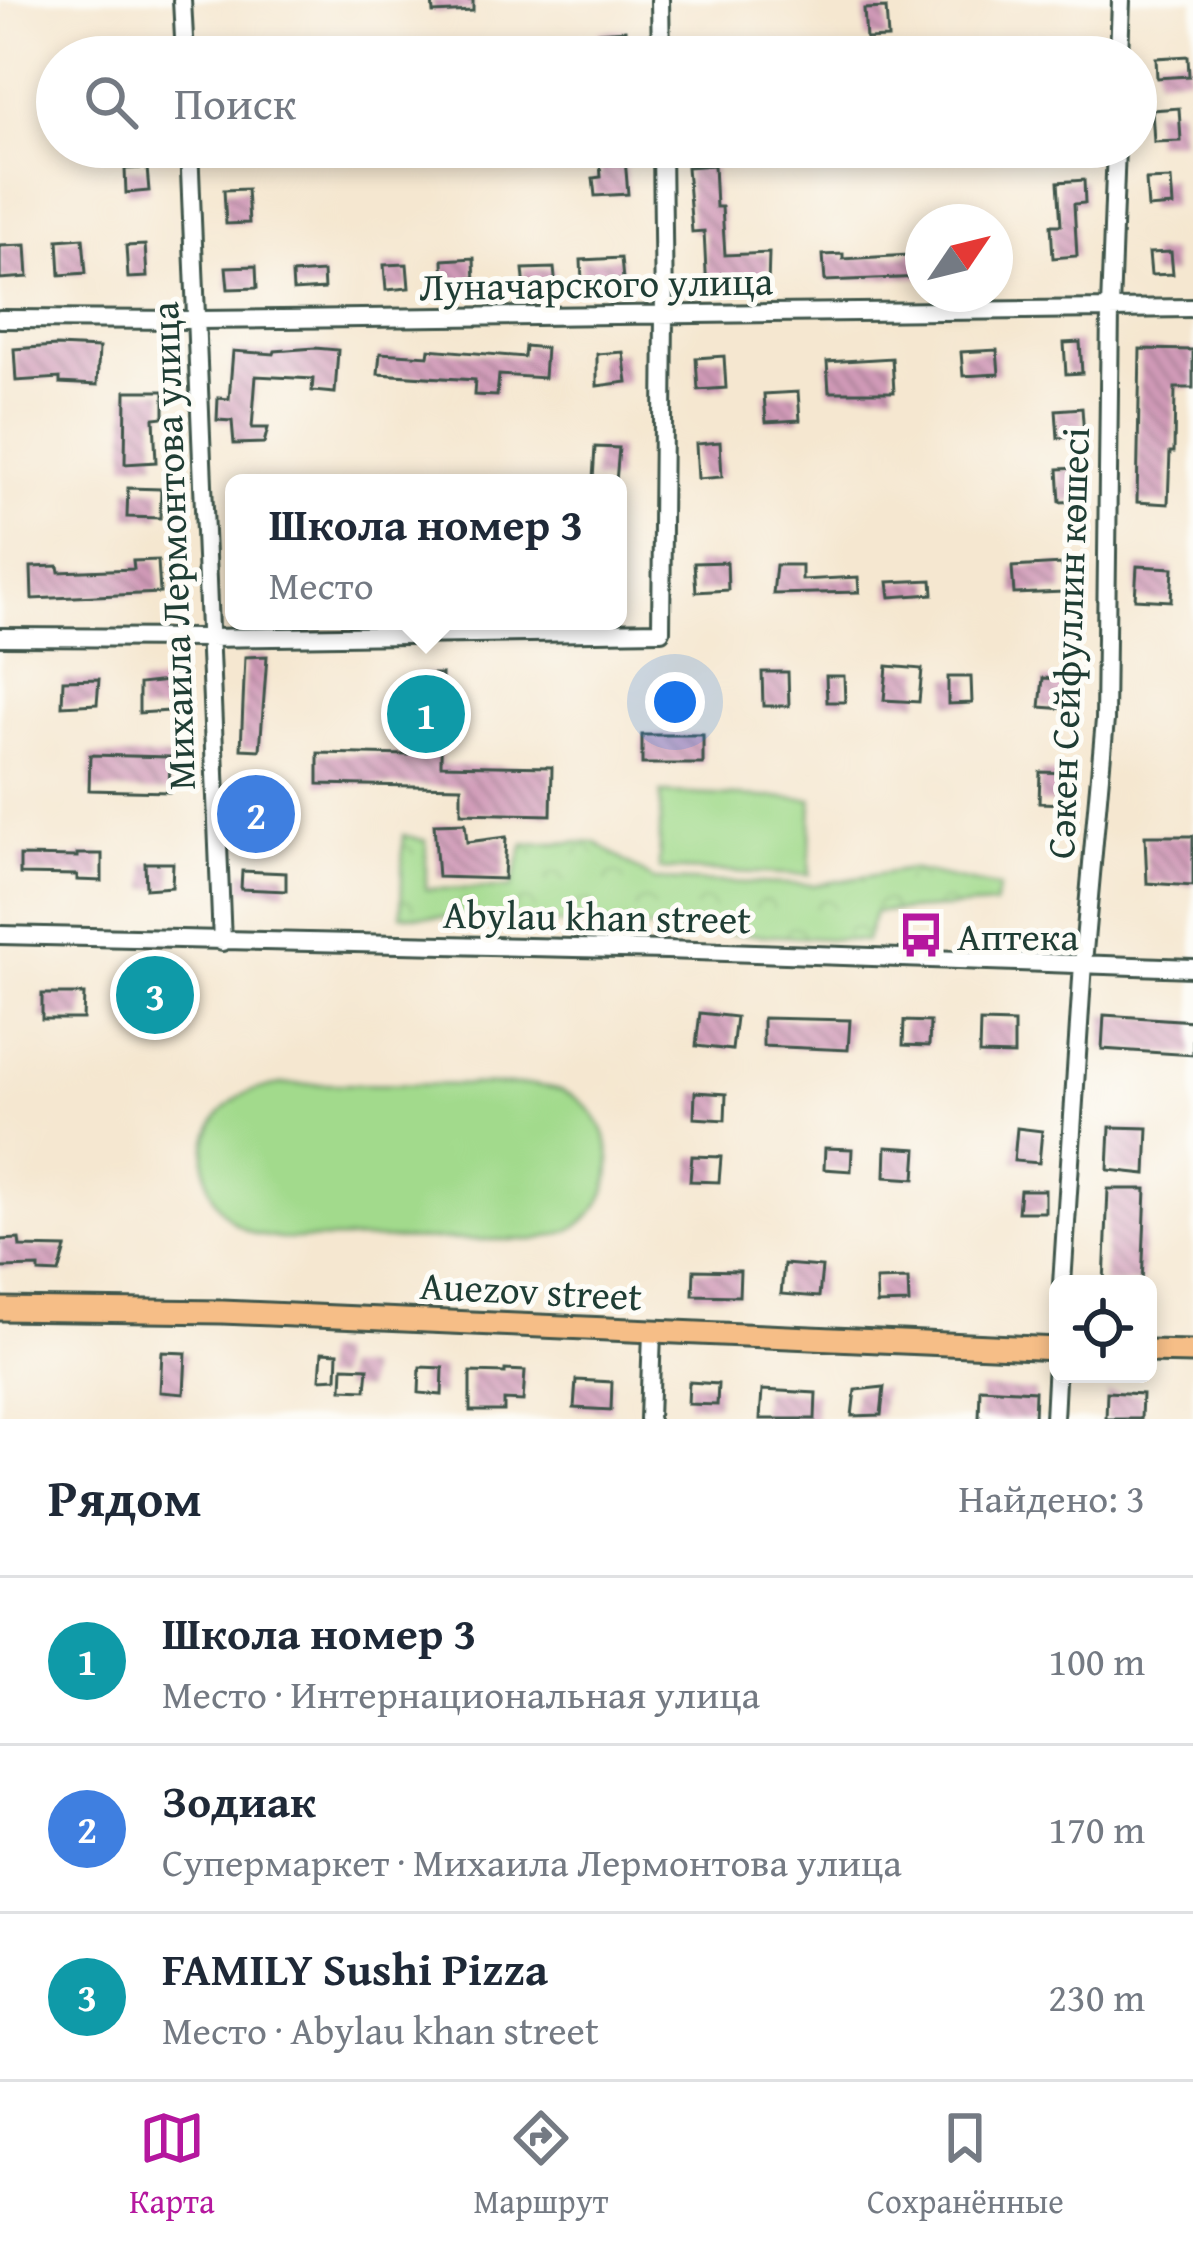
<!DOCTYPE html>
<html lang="ru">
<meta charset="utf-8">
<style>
:root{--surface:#fff;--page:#f6f6f7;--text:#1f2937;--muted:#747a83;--line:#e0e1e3;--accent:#b5179e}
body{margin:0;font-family:"Gentium Book Plus",serif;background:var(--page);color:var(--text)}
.controls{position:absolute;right:36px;bottom:36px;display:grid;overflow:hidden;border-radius:18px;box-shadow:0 6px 18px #0003}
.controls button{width:108px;height:108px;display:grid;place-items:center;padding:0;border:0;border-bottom:3px solid var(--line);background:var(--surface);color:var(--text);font:60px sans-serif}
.compass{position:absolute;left:905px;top:204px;width:108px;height:108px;border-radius:50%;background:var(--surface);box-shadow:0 6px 18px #0003;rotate:55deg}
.you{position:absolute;left:675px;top:702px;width:42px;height:42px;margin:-30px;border:9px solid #fff;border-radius:50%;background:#1a73e8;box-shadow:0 0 0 18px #1a73e833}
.badge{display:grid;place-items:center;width:78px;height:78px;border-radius:50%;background:var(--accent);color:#fff;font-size:39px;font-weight:700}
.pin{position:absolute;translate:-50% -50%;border:6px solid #fff;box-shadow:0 3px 12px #0006}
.popup{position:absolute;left:225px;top:474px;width:402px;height:156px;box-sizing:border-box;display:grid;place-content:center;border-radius:18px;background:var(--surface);filter:drop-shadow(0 3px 9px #0005);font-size:39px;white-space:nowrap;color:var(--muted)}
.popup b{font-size:45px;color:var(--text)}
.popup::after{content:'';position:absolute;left:50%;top:100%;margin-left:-24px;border:24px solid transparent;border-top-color:var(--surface)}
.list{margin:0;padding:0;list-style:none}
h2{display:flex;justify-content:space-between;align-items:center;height:156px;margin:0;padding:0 48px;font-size:51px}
h2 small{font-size:39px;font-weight:400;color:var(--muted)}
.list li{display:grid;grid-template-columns:78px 1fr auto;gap:36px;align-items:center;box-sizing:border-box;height:168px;padding:0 48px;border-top:3px solid var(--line)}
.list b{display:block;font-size:45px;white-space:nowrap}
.list p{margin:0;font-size:39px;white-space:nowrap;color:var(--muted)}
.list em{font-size:39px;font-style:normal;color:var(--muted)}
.icon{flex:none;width:66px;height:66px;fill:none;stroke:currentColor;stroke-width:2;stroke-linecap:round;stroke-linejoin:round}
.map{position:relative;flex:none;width:1193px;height:1419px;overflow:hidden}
.search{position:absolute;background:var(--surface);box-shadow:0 6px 18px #0003;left:36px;right:36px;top:36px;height:132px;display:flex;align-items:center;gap:30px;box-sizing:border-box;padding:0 42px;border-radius:66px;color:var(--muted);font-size:45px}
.sheet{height:660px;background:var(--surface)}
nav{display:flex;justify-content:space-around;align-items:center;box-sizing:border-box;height:168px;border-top:3px solid var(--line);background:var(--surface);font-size:33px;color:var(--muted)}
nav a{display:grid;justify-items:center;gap:6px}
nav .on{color:var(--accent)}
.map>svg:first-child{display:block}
.park{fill:url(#park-crowns);stroke:#608c60;stroke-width:3}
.pitch{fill:#a2da8c;stroke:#608c60;stroke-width:3}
.building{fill:url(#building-back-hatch)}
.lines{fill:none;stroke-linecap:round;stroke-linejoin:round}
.minor-casing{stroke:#3f564b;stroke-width:22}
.major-casing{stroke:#3f564b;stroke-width:27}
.minor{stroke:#fff;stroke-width:16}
.major{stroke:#f6be87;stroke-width:21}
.labels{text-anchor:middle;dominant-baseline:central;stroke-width:10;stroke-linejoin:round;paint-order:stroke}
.street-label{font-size:39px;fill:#1f3d34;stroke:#fdfcf7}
.poi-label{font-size:39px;fill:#1f3d34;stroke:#fdfcf7;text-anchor:start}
</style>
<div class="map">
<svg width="1193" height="1419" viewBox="0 0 1193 1419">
<defs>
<pattern id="park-crowns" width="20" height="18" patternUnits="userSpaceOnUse" patternTransform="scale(3)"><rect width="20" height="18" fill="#a2da8c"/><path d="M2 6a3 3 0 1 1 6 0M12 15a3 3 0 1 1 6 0" fill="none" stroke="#8bbc79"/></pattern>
<pattern id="building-back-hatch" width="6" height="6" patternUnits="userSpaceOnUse" patternTransform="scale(3)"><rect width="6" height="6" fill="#d09ab7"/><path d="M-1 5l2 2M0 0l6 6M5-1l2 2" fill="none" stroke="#a87f96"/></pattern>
</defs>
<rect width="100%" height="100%" fill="#fdfcf7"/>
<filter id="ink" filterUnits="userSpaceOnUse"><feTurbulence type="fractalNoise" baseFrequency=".00833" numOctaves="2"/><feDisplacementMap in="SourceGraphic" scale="24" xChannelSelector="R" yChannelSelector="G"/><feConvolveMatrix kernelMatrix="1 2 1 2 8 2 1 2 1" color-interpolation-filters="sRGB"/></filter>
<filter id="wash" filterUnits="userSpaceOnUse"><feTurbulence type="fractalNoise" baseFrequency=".004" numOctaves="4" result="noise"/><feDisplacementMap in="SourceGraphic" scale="48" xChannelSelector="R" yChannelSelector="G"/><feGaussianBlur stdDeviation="2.7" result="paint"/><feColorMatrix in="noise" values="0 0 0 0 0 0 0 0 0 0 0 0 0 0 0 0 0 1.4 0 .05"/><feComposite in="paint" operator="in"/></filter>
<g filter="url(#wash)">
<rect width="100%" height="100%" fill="#f5e7d0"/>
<path class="park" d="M 403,835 L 426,841 L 426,889 L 511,888 L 524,844 L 595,842 L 653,880 L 815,885 L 910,869 L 999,888 L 994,905 L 875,912 L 866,941 L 401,915 Z"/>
<path class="pitch" d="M 661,793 L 812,799 L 809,875 L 659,869 Z
M 281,1084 L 534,1085 C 543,1087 554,1087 563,1091 C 613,1111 627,1183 586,1219 C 571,1233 553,1236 533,1240 L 280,1239 C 271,1237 260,1236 252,1233 C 202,1213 188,1141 228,1105 C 244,1091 261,1088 281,1084 Z"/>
<g id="blocks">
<path class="building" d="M 432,0 L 473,0 L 473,11 L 433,13 Z
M 886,8 L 888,38 L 866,39 L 864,9 Z
M 625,30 L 626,54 L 601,56 L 599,32 Z
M 156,39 L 157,57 L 129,57 L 128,40 Z
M 723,41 L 724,57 L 686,57 L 685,43 Z
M 1188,56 L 1189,76 L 1157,78 L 1156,58 Z
M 1179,108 L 1181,141 L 1154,142 L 1152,110 Z
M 599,147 L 624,147 L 628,194 L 595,196 L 593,178 L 601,177 Z
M 714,165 L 716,207 L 722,207 L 725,255 L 769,253 L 768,287 L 707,292 L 704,231 L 692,232 L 687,167 Z
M 147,168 L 149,191 L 126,193 L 125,169 Z
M 1171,179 L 1173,206 L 1148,208 L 1146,180 Z
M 1084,180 L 1085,203 L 1074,204 L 1077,256 L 1053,258 L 1051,225 L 1061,225 L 1058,182 Z
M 247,189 L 249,223 L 226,224 L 224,190 Z
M 83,238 L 86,273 L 60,275 L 58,240 Z
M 26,245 L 28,277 L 0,279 L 0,246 Z
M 145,245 L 147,277 L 128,278 L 126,246 Z
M 923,250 L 923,277 L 825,281 L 823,255 L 843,254 L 843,259 L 909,255 L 908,251 Z
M 1171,252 L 1173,274 L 1151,275 L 1149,253 Z
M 474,258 L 475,286 L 444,288 L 443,260 Z
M 621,258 L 623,280 L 582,282 L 581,260 Z
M 407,264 L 409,288 L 386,290 L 384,265 Z
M 256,266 L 257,288 L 228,289 L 226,267 Z
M 554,268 L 556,288 L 525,290 L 523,269 Z
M 323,272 L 324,289 L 293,291 L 292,274 Z
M 1080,342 L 1082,373 L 1066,374 L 1064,343 Z
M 56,346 L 99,348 L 97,385 L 60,383 L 60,378 L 16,381 L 14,349 Z
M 525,346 L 546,348 L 544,378 L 499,375 L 497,396 L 474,395 L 475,380 L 378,374 L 380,353 L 428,356 L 429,349 L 524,357 Z
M 315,348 L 338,350 L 335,393 L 312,391 L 313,379 L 256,376 L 252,428 L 268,428 L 264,443 L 234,444 L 232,421 L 217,420 L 218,398 L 229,399 L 233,351 L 274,354 L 275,351 Z
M 1140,349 L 1193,350 L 1193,388 L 1175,388 L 1174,452 L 1170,452 L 1168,504 L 1137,502 Z
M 997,350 L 999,374 L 963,376 L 961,352 Z
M 623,352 L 627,382 L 597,386 L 597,354 Z
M 724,356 L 726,388 L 698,390 L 696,358 Z
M 892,358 L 894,392 L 829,392 L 827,362 Z
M 126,391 L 164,391 L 164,417 L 154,418 L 156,462 L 125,464 Z
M 798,392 L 800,420 L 766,422 L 764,394 Z
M 1082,408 L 1084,436 L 1058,438 L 1056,410 Z
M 720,442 L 722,477 L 698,479 L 696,444 Z
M 595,447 L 619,448 L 616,482 L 593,480 Z
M 1079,468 L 1081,501 L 1060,502 L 1058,469 Z
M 128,488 L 161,489 L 160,518 L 127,517 Z
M 158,560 L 160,593 L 32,599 L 31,567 L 58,566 L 59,572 L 134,569 L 133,561 Z
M 727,562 L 728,590 L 696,592 L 694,563 Z
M 1062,564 L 1064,592 L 1014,594 L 1012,567 Z
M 776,565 L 802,565 L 802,580 L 858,577 L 859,592 L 773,594 Z
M 1137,566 L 1173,568 L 1171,601 L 1135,599 Z
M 932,580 L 933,594 L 890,597 L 888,582 Z
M 267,656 L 260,750 L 241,749 L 245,657 Z
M 887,666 L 922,669 L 919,702 L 884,700 Z
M 762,672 L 788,672 L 789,706 L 763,706 Z
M 411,674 L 442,674 L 441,765 L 552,767 L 551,815 L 461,813 L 461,787 L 318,784 L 318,753 L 409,755 Z
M 826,676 L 844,676 L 845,702 L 827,702 Z
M 948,677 L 971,677 L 972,703 L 948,704 Z
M 1043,678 L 1070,680 L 1067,709 L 1040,707 Z
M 99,679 L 97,704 L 62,706 L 63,680 Z
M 168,681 L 169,711 L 139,713 L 139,684 Z
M 642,735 L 703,735 L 703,764 L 642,764 Z
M 90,755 L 170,757 L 169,792 L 89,790 Z
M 1040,772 L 1067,773 L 1066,804 L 1039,803 Z
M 236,786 L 269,787 L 268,837 L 236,836 Z
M 465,823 L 467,842 L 506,837 L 504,879 L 438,877 L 434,824 Z
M 1145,836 L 1193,836 L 1193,886 L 1147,883 Z
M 77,854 L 102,854 L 102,881 L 77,880 L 77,875 L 20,874 L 20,856 L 77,857 Z
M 145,863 L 173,863 L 172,887 L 146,889 Z
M 242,871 L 286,873 L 286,891 L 241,889 Z
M 143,982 L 169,983 L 171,1009 L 138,1008 Z
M 42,994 L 84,994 L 83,1019 L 42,1019 Z
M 700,1013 L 736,1017 L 732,1050 L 696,1046 Z
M 1104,1015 L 1193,1021 L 1193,1055 L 1102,1049 Z
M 763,1018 L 850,1020 L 848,1050 L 763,1046 Z
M 904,1021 L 930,1022 L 929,1046 L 903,1045 Z
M 980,1022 L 1014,1023 L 1014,1055 L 979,1054 Z
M 695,1092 L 726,1094 L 725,1120 L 694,1118 Z
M 1110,1127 L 1148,1128 L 1146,1174 L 1108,1170 Z
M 1017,1128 L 1042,1131 L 1039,1163 L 1014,1161 Z
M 886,1147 L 917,1149 L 915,1179 L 885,1177 Z
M 825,1148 L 852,1149 L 851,1171 L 824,1169 Z
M 692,1156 L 721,1157 L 719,1182 L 690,1181 Z
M 1108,1189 L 1146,1189 L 1142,1284 L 1104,1284 Z
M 1020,1190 L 1045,1190 L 1045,1212 L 1018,1212 Z
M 19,1239 L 20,1247 L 66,1248 L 59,1273 L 39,1272 L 39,1267 L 0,1268 L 0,1240 Z
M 784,1264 L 822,1267 L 819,1297 L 781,1294 Z
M 694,1270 L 740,1271 L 739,1296 L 693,1295 Z
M 908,1279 L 909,1303 L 877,1304 L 876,1280 Z
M 162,1352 L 186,1353 L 184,1394 L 160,1392 Z
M 322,1352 L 338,1353 L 337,1378 L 320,1379 Z
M 343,1367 L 368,1368 L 366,1390 L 342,1389 Z
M 420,1367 L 443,1368 L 442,1395 L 419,1393 Z
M 505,1370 L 525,1371 L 523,1401 L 504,1400 L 504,1411 L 470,1411 L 470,1372 L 505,1373 Z
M 576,1380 L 612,1382 L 611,1410 L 574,1408 Z
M 689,1382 L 718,1384 L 717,1405 L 688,1404 Z
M 884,1387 L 881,1415 L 852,1416 L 855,1390 Z
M 980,1388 L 1035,1391 L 1034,1419 L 979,1419 Z
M 762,1390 L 816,1393 L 815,1419 L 760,1419 Z
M 1107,1392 L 1142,1394 L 1141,1419 L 1106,1419 Z"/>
</g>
</g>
<g filter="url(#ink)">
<use href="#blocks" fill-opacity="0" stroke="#3f564b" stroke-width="3"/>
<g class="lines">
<g class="minor-casing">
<path id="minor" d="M 182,0 L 185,57
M 660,0 L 661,57
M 1119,57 L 1121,0
M 189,147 L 222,942
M 0,319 L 197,320 L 1193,308
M 0,637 L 208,638 L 661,631 L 664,315 L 662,147
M 0,935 L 666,950 L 1193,968
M 1062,1284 L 1083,963 L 1105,720 L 1110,309 L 1116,147
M 649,1419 L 652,1332
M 1054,1419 L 1058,1342"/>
</g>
<g class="major-casing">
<path id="major" d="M 0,1309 L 222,1312 L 1058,1349
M 1148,1351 L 1193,1352"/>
</g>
<use href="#minor" class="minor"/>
<use href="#major" class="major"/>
</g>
</g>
<defs>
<g id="bus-bare" transform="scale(3.6)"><path d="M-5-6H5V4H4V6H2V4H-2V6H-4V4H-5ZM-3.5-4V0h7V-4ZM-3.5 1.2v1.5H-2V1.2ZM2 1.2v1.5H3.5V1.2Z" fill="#b5179e" stroke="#fdfcf7" stroke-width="2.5" paint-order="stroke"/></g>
</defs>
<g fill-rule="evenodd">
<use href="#bus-bare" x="921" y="935"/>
</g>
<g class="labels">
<g class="street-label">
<text transform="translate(596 283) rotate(-1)">Луначарского улица</text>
<text transform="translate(172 546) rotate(-92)">Михаила Лермонтова улица</text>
<text transform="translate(1067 643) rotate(-88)">Сәкен Сейфуллин көшесі</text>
<text transform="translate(597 916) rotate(1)">Abylau khan street</text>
<text transform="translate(531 1290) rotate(3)">Auezov street</text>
</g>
<g class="poi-label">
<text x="957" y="935">Аптека</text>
</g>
</g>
</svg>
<div class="controls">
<button><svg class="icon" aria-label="locate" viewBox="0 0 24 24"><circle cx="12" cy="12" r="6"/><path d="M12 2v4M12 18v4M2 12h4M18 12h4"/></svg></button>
</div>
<svg class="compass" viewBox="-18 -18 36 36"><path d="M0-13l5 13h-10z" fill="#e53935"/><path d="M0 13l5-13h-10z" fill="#747a83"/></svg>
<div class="you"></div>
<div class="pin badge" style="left:426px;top:714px;background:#0f9aa8">1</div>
<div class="popup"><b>Школа номер 3</b>Место</div>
<div class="pin badge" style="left:256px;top:814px;background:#3f7fe0">2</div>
<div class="pin badge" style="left:155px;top:995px;background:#0f9aa8">3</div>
<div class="search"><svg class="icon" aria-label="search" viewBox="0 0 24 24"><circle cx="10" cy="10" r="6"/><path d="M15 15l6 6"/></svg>Поиск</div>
</div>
<section class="sheet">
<h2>Рядом<small>Найдено: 3</small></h2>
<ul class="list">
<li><span class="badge" style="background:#0f9aa8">1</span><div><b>Школа номер 3</b><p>Место · Интернациональная улица</p></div><em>100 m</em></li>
<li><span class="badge" style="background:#3f7fe0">2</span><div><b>Зодиак</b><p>Супермаркет · Михаила Лермонтова улица</p></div><em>170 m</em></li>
<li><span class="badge" style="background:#0f9aa8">3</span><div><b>FAMILY Sushi Pizza</b><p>Место · Abylau khan street</p></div><em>230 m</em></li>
</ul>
</section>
<nav>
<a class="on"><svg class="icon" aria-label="map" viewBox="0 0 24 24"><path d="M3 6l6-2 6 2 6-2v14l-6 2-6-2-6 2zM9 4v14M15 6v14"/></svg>Карта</a>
<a><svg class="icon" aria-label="directions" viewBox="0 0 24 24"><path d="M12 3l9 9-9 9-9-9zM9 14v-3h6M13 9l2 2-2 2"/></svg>Маршрут</a>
<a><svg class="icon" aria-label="saved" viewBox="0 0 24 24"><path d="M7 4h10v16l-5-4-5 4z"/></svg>Сохранённые</a>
</nav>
